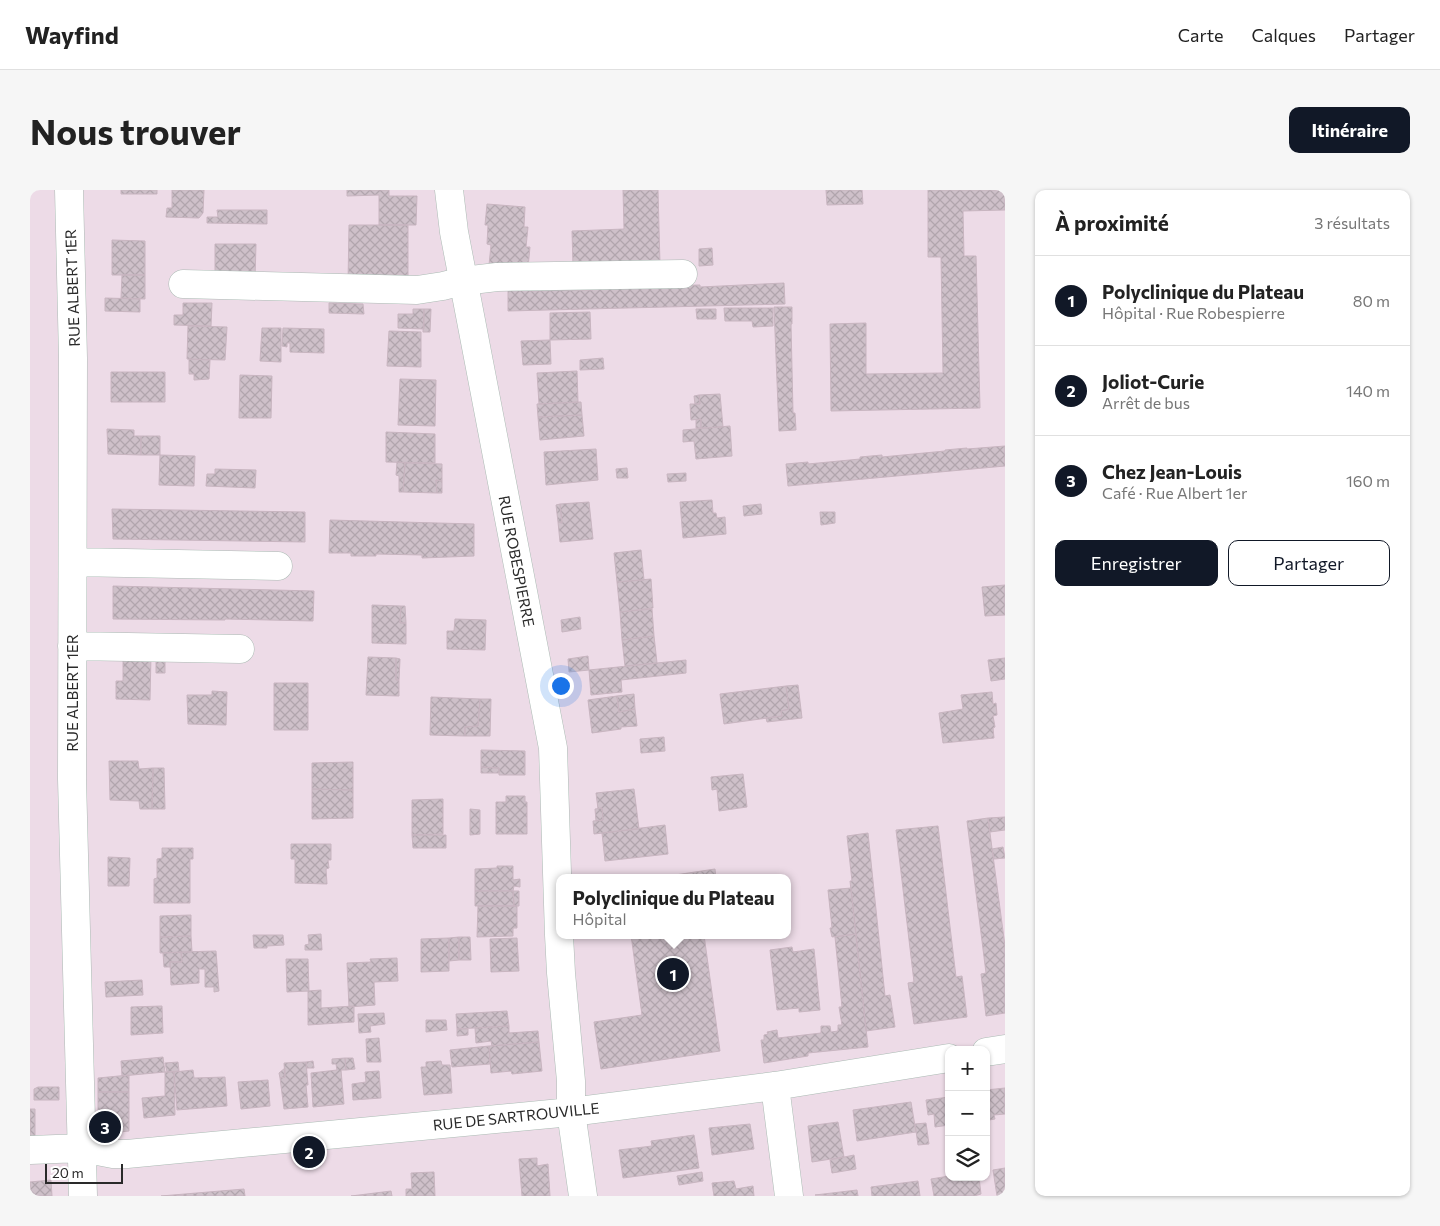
<!DOCTYPE html>
<html lang="fr">
<meta charset="utf-8">
<style>
:root{--surface:#fff;--page:#f6f6f6;--text:#222;--muted:#767676;--line:#e0e0e0;--accent:#111827}
body{margin:0;font-family:Commissioner,sans-serif;background:var(--page);color:var(--text)}
.controls{position:absolute;right:15px;bottom:15px;display:grid;overflow:hidden;border-radius:10px;box-shadow:0 1px 4px #0004}
.controls button{width:45px;height:45px;display:grid;place-items:center;padding:0;border:0;border-bottom:1px solid var(--line);background:var(--surface);color:var(--text);font:25px sans-serif}
.scale{position:absolute;left:15px;bottom:12px;width:78px;box-sizing:border-box;padding-left:5px;border:2px solid #2a2a2a;border-top:0;font-size:14px;line-height:18px;white-space:nowrap;color:#2a2a2a;-webkit-text-stroke:4px #fff;paint-order:stroke}
.you{position:absolute;left:530px;top:495px;width:18px;height:18px;margin:-12px;border:4px solid #fff;border-radius:50%;background:#1a73e8;box-shadow:0 0 0 8px #1a73e833}
.badge{display:grid;place-items:center;width:32px;height:32px;border-radius:50%;background:var(--accent);color:#fff;font-size:16px;font-weight:700}
.pin{position:absolute;translate:-50% -50%;border:2px solid #fff;box-shadow:0 1px 5px #0006}
.popup{position:absolute;left:526px;top:684px;width:235px;height:65px;box-sizing:border-box;display:grid;place-content:center;border-radius:10px;background:var(--surface);filter:drop-shadow(0 1px 4px #0005);font-size:16px;white-space:nowrap;color:var(--muted)}
.popup b{font-size:19px;color:var(--text)}
.popup::after{content:'';position:absolute;left:50%;top:100%;margin-left:-10px;border:10px solid transparent;border-top-color:var(--surface)}
.list{margin:0;padding:0;list-style:none}
h2{display:flex;justify-content:space-between;align-items:center;height:65px;margin:0;padding:0 20px;font-size:21px}
h2 small{font-size:16px;font-weight:400;color:var(--muted)}
.list li{display:grid;grid-template-columns:32px 1fr auto;gap:15px;align-items:center;box-sizing:border-box;height:90px;padding:0 20px;border-top:1px solid var(--line)}
.list b{display:block;font-size:19px;white-space:nowrap}
.list p{margin:0;font-size:16px;white-space:nowrap;color:var(--muted)}
.list em{font-size:16px;font-style:normal;color:var(--muted)}
.actions{display:flex;gap:10px;padding:15px 20px}
.actions a{flex:1;padding:11px 0;border:1px solid var(--accent);border-radius:10px;text-align:center;font-size:18px;color:var(--accent)}
.actions .main{background:var(--accent);color:#fff}
.icon{flex:none;width:28px;height:28px;fill:none;stroke:currentColor;stroke-width:2;stroke-linecap:round;stroke-linejoin:round}
.map{position:relative;flex:none;width:975px;height:1006px;overflow:hidden;border-radius:10px}
header{display:flex;align-items:center;gap:30px;box-sizing:border-box;height:70px;padding:0 25px;background:var(--surface);border-bottom:1px solid var(--line)}
header strong{font-size:24px}
nav{display:flex;gap:28px;margin-inline-start:auto;font-size:18px}
.intro{display:flex;align-items:center;justify-content:space-between;box-sizing:border-box;height:120px;padding:0 30px}
h1{margin:0;font-size:35px}
.button{padding:12px 22px;border-radius:10px;background:var(--accent);color:#fff;font-size:18px;font-weight:700}
main{display:flex;gap:30px;padding:0 30px}
aside{flex:1;background:var(--surface);border-radius:10px;box-shadow:0 1px 4px #0004}
.map>svg:first-child{display:block}
.building{fill:url(#building-cross-hatch);stroke:#c8b5c0}
.lines{fill:none;stroke-linecap:round;stroke-linejoin:round}
.minor-casing{stroke:#abbbb4;stroke-width:29}
.minor{stroke:#fff;stroke-width:28}
.labels{text-anchor:middle;dominant-baseline:central;stroke-width:5;stroke-linejoin:round;paint-order:stroke}
.street-label{font-size:15px;fill:#2a2a2a;stroke:#fff}
</style>
<header>
<strong>Wayfind</strong>
<nav><a>Carte</a><a>Calques</a><a>Partager</a></nav>
</header>
<div class="intro"><h1>Nous trouver</h1><a class="button">Itinéraire</a></div>
<main>
<div class="map">
<svg width="975" height="1006" viewBox="0 0 975 1006">
<defs>
<pattern id="building-cross-hatch" width="8" height="8" patternUnits="userSpaceOnUse" patternTransform="scale(1.25)"><rect width="8" height="8" fill="#cec0c9"/><path d="M0 0l8 8M0 8l8-8" fill="none" stroke="#b1a5ad"/></pattern>
</defs>
<rect width="100%" height="100%" fill="#eddbe7"/>
<path class="building" d="M 91,0 L 127,0 L 127,4 L 91,4 Z
M 142,0 L 174,0 L 173,23 L 169,28 L 136,27 L 137,18 L 142,18 Z
M 317,0 L 359,0 L 359,6 L 387,6 L 386,35 L 349,35 L 349,5 L 317,6 Z
M 593,0 L 628,0 L 630,74 L 543,76 L 542,41 L 594,39 Z
M 796,0 L 832,0 L 833,14 L 797,15 Z
M 898,0 L 975,0 L 975,20 L 933,21 L 934,66 L 946,66 L 950,218 L 801,221 L 800,134 L 836,133 L 836,184 L 913,183 L 911,67 L 898,67 Z
M 457,14 L 495,17 L 494,37 L 498,37 L 496,57 L 500,57 L 498,78 L 459,75 L 461,55 L 457,54 L 458,35 L 455,35 Z
M 187,20 L 237,20 L 237,34 L 177,33 L 177,27 L 188,27 Z
M 319,35 L 378,35 L 378,93 L 318,93 Z
M 82,50 L 115,51 L 115,85 L 82,85 Z
M 185,54 L 226,54 L 225,89 L 185,89 Z
M 682,58 L 683,75 L 669,76 L 669,59 Z
M 92,85 L 115,85 L 115,109 L 91,108 Z
M 754,93 L 755,114 L 478,121 L 478,99 L 500,99 L 500,101 L 563,100 L 562,97 L 670,95 L 670,97 Z
M 75,108 L 110,109 L 110,122 L 75,121 Z
M 153,113 L 182,113 L 181,136 L 144,135 L 144,125 L 153,125 Z
M 299,113 L 333,114 L 334,124 L 299,123 Z
M 744,117 L 762,117 L 762,134 L 761,134 L 763,223 L 765,223 L 766,240 L 749,241 Z
M 694,118 L 743,118 L 743,136 L 723,137 L 722,131 L 695,131 Z
M 383,119 L 394,119 L 394,139 L 368,138 L 368,124 L 383,124 Z
M 394,119 L 401,119 L 400,142 L 393,142 Z
M 666,119 L 686,119 L 686,129 L 667,129 Z
M 560,122 L 561,149 L 520,150 L 520,123 Z
M 158,136 L 197,137 L 195,170 L 157,169 Z
M 232,138 L 251,138 L 251,172 L 230,171 Z
M 253,138 L 294,139 L 294,163 L 260,162 L 260,153 L 257,153 L 257,157 L 252,156 Z
M 359,141 L 391,142 L 391,177 L 357,176 Z
M 520,150 L 521,174 L 493,175 L 491,151 Z
M 573,168 L 574,179 L 550,180 L 550,170 Z
M 159,169 L 180,170 L 179,189 L 164,190 L 164,184 L 159,184 Z
M 547,181 L 548,212 L 509,214 L 507,183 Z
M 81,182 L 135,182 L 135,212 L 81,212 Z
M 210,185 L 242,186 L 241,228 L 209,228 Z
M 370,189 L 406,190 L 405,236 L 368,235 Z
M 690,204 L 693,237 L 671,238 L 671,229 L 661,230 L 660,214 L 670,214 L 669,205 Z
M 669,205 L 670,214 L 665,214 L 664,206 Z
M 551,212 L 552,225 L 508,227 L 507,214 Z
M 552,225 L 554,246 L 510,250 L 508,227 Z
M 671,229 L 671,238 L 666,238 L 666,230 Z
M 700,236 L 702,266 L 666,269 L 664,251 L 653,252 L 653,240 Z
M 77,239 L 104,240 L 104,246 L 111,246 L 111,265 L 78,264 Z
M 356,242 L 405,244 L 405,273 L 356,272 Z
M 111,246 L 130,246 L 130,265 L 111,265 Z
M 975,256 L 975,276 L 758,296 L 756,274 L 778,272 L 778,274 L 830,269 L 830,267 L 852,265 L 852,267 L 915,261 L 915,260 L 937,258 L 937,259 Z
M 566,259 L 568,290 L 516,295 L 514,262 Z
M 130,265 L 165,266 L 164,296 L 129,295 Z
M 367,272 L 375,273 L 373,302 L 369,302 L 369,286 L 366,285 Z
M 375,273 L 412,274 L 412,291 L 406,290 L 407,303 L 373,302 Z
M 597,278 L 598,288 L 587,288 L 586,279 Z
M 185,279 L 226,280 L 225,298 L 176,296 L 177,284 L 185,284 Z
M 656,283 L 656,291 L 638,292 L 637,284 Z
M 406,290 L 412,291 L 412,303 L 407,303 Z
M 682,310 L 683,323 L 686,323 L 687,328 L 695,327 L 696,344 L 653,348 L 650,312 Z
M 559,312 L 563,349 L 530,352 L 528,332 L 532,333 L 530,314 Z
M 530,314 L 532,333 L 528,332 L 526,315 Z
M 731,314 L 732,324 L 714,326 L 713,316 Z
M 82,319 L 275,322 L 275,352 L 83,349 Z
M 790,322 L 805,322 L 805,333 L 791,335 Z
M 300,330 L 444,334 L 444,366 L 392,368 L 392,365 L 346,364 L 346,366 L 321,366 L 321,363 L 299,363 Z
M 611,360 L 614,390 L 587,392 L 584,363 Z
M 621,389 L 623,418 L 590,422 L 587,392 Z
M 975,395 L 975,425 L 955,426 L 952,397 Z
M 83,396 L 284,401 L 283,431 L 195,429 L 195,430 L 83,429 Z
M 342,415 L 371,416 L 370,433 L 376,433 L 376,454 L 342,453 Z
M 371,416 L 375,416 L 376,433 L 370,433 Z
M 622,419 L 624,446 L 592,450 L 590,422 Z
M 550,427 L 551,439 L 532,442 L 531,430 Z
M 425,429 L 456,430 L 455,460 L 417,459 L 417,441 L 424,441 Z
M 624,446 L 627,473 L 595,476 L 592,450 Z
M 93,464 L 121,465 L 120,510 L 86,509 L 86,491 L 93,491 Z
M 558,466 L 559,480 L 539,482 L 538,469 Z
M 126,467 L 135,467 L 135,483 L 126,483 Z
M 338,467 L 366,468 L 366,490 L 369,490 L 369,506 L 336,505 Z
M 366,468 L 370,469 L 369,490 L 366,490 Z
M 975,468 L 975,489 L 961,491 L 958,470 Z
M 656,470 L 656,483 L 591,490 L 592,502 L 561,505 L 559,480 Z
M 244,493 L 278,493 L 278,540 L 244,540 Z
M 768,495 L 772,528 L 737,532 L 736,528 L 752,526 L 751,521 L 759,519 L 756,496 Z
M 756,496 L 759,519 L 751,521 L 752,526 L 694,534 L 690,504 Z
M 182,501 L 197,502 L 196,535 L 158,534 L 157,505 L 182,505 Z
M 962,502 L 963,514 L 966,513 L 967,525 L 963,526 L 965,537 L 963,538 L 964,548 L 913,553 L 909,523 L 933,519 L 931,505 Z
M 604,504 L 605,519 L 589,522 L 587,506 Z
M 587,506 L 589,522 L 605,519 L 607,536 L 591,537 L 591,539 L 562,543 L 558,510 Z
M 401,507 L 450,509 L 448,536 L 435,537 L 435,546 L 400,545 Z
M 450,509 L 461,509 L 460,546 L 435,546 L 435,537 L 448,536 Z
M 634,547 L 635,561 L 611,563 L 610,549 Z
M 451,560 L 495,561 L 495,585 L 469,585 L 469,578 L 451,577 Z
M 79,571 L 108,571 L 109,579 L 123,578 L 122,619 L 110,619 L 109,611 L 80,610 Z
M 323,572 L 323,600 L 282,599 L 282,573 Z
M 451,577 L 469,578 L 469,583 L 451,583 Z
M 123,578 L 134,578 L 135,619 L 122,619 Z
M 713,584 L 717,617 L 689,621 L 687,599 L 682,600 L 681,587 Z
M 282,599 L 323,600 L 323,628 L 282,629 Z
M 604,599 L 609,639 L 564,644 L 563,631 L 573,630 L 572,618 L 568,619 L 566,603 Z
M 476,606 L 495,606 L 495,612 L 497,612 L 497,644 L 466,644 L 466,612 L 476,612 Z
M 413,609 L 413,644 L 382,645 L 382,610 Z
M 572,618 L 573,630 L 566,631 L 565,619 Z
M 440,619 L 450,620 L 450,644 L 440,645 Z
M 975,627 L 975,640 L 960,642 L 958,628 Z
M 958,628 L 975,756 L 975,823 L 956,826 L 951,784 L 956,783 L 937,631 Z
M 635,635 L 638,664 L 575,671 L 572,643 Z
M 908,636 L 926,787 L 932,786 L 937,827 L 884,834 L 878,793 L 884,792 L 866,640 Z
M 838,643 L 855,806 L 860,805 L 865,837 L 836,841 L 820,691 L 822,691 L 817,646 Z
M 382,645 L 416,645 L 416,658 L 383,658 Z
M 261,654 L 301,654 L 301,670 L 298,670 L 299,678 L 296,679 L 297,694 L 265,693 L 265,669 L 261,669 Z
M 973,657 L 975,668 L 964,669 L 962,659 Z
M 132,658 L 163,658 L 163,669 L 160,669 L 160,713 L 124,713 L 124,689 L 127,688 L 127,669 L 132,668 Z
M 78,667 L 100,668 L 99,696 L 78,696 Z
M 467,676 L 483,676 L 483,690 L 490,689 L 490,697 L 484,696 L 483,701 L 445,701 L 445,679 L 467,678 Z
M 685,679 L 686,688 L 625,688 Z
M 821,698 L 826,744 L 802,747 L 800,738 L 802,738 L 798,700 Z
M 445,701 L 483,701 L 484,716 L 445,716 Z
M 483,701 L 489,701 L 489,716 L 484,716 Z
M 448,716 L 487,716 L 487,738 L 483,738 L 483,746 L 447,747 Z
M 161,725 L 161,746 L 130,747 L 130,726 Z
M 291,744 L 292,760 L 275,760 L 275,755 L 279,754 L 278,745 Z
M 826,744 L 838,857 L 778,863 L 778,866 L 734,873 L 731,850 L 734,850 L 734,845 L 738,844 L 737,842 L 747,840 L 748,848 L 791,843 L 791,836 L 800,836 L 801,842 L 808,841 L 808,835 L 812,835 L 809,817 L 812,817 L 805,747 Z
M 223,745 L 253,745 L 254,755 L 237,756 L 237,758 L 224,758 Z
M 601,745 L 674,745 L 690,861 L 571,879 L 564,832 L 612,825 Z
M 161,746 L 162,762 L 130,763 L 130,747 Z
M 429,747 L 429,770 L 419,771 L 419,748 Z
M 429,747 L 440,747 L 441,770 L 429,770 Z
M 419,748 L 419,781 L 391,782 L 391,749 Z
M 487,748 L 489,781 L 461,782 L 460,749 Z
M 762,757 L 763,762 L 784,759 L 790,820 L 769,822 L 769,818 L 747,820 L 740,760 Z
M 186,761 L 189,801 L 184,802 L 184,797 L 175,797 L 175,779 L 169,779 L 169,793 L 141,795 L 140,772 L 152,772 L 151,762 Z
M 151,762 L 152,772 L 140,772 L 140,777 L 134,777 L 133,763 Z
M 367,768 L 368,791 L 344,792 L 345,815 L 319,817 L 317,773 L 341,772 L 340,769 Z
M 256,769 L 278,769 L 279,801 L 257,802 Z
M 112,790 L 113,805 L 76,807 L 75,792 Z
M 291,800 L 291,818 L 324,816 L 324,832 L 278,835 L 278,801 Z
M 132,816 L 133,843 L 101,845 L 101,817 Z
M 477,821 L 479,836 L 427,839 L 426,824 Z
M 354,823 L 355,834 L 340,836 L 341,842 L 329,843 L 328,824 Z
M 396,830 L 416,830 L 417,840 L 396,842 Z
M 479,836 L 479,843 L 508,841 L 509,852 L 462,856 L 461,851 L 446,853 L 445,838 Z
M 427,839 L 438,839 L 438,845 L 427,846 Z
M 349,848 L 351,872 L 337,872 L 336,849 Z
M 509,852 L 512,881 L 482,884 L 481,881 L 461,883 L 459,856 Z
M 459,856 L 460,874 L 422,877 L 420,860 Z
M 133,867 L 135,882 L 92,886 L 91,871 Z
M 315,868 L 316,880 L 311,880 L 314,914 L 283,917 L 281,883 L 307,880 L 306,874 L 302,874 L 302,869 Z
M 315,868 L 323,868 L 325,879 L 316,880 Z
M 283,871 L 284,878 L 277,878 L 276,872 Z
M 411,871 L 412,875 L 420,875 L 422,903 L 394,905 L 391,877 L 396,877 L 396,872 Z
M 148,872 L 149,881 L 137,882 L 135,873 Z
M 276,872 L 278,895 L 276,895 L 278,917 L 254,919 L 250,888 L 255,887 L 254,873 Z
M 255,878 L 255,887 L 250,888 L 249,883 Z
M 163,880 L 164,888 L 195,887 L 197,916 L 147,920 L 144,882 Z
M 349,881 L 351,908 L 323,910 L 322,894 L 336,892 L 335,882 Z
M 135,882 L 144,882 L 145,925 L 114,928 L 112,908 L 135,906 Z
M 99,885 L 99,902 L 68,902 L 68,888 Z
M 238,890 L 240,916 L 211,919 L 208,892 Z
M 8,897 L 29,897 L 29,910 L 4,910 L 4,899 Z
M 975,898 L 975,924 L 964,925 L 965,929 L 959,930 L 956,900 Z
M 68,902 L 99,902 L 99,941 L 81,943 L 68,932 Z
M 919,907 L 919,935 L 905,937 L 904,924 L 898,925 L 896,910 Z
M 881,912 L 886,942 L 827,951 L 823,920 Z
M 0,919 L 5,919 L 5,947 L 0,947 Z
M 808,932 L 814,967 L 782,972 L 778,936 Z
M 896,933 L 899,954 L 888,955 L 885,934 Z
M 720,934 L 724,959 L 682,965 L 679,938 Z
M 664,945 L 669,978 L 593,988 L 589,960 L 622,956 L 621,951 Z
M 824,965 L 826,979 L 802,983 L 800,970 Z
M 507,968 L 507,976 L 518,974 L 520,1006 L 492,1006 L 489,969 Z
M 975,978 L 975,1006 L 967,1006 L 963,980 Z
M 404,982 L 405,1006 L 376,1006 L 376,999 L 382,999 L 381,983 Z
M 672,982 L 673,991 L 649,995 L 647,986 Z
M 919,986 L 949,987 L 951,1004 L 944,1006 L 904,1006 L 901,989 Z
M 21,990 L 22,1006 L 0,1006 L 0,992 Z
M 704,991 L 706,999 L 723,996 L 724,1006 L 684,1006 L 682,993 Z
M 888,991 L 890,1006 L 842,1006 L 841,997 Z
M 214,999 L 215,1006 L 131,1006 Z
M 827,1000 L 828,1006 L 785,1005 Z
M 361,1001 L 362,1006 L 321,1006 Z"/>
<g class="lines">
<g class="minor-casing">
<path id="minor" d="M 39,0 L 43,168 L 42,589 L 53,1006
M 419,0 L 424,42 L 523,558 L 529,745
M 153,94 L 387,100 L 413,96 L 433,91 L 467,87 L 653,84
M 43,372 L 248,376
M 42,456 L 210,459
M 529,745 L 531,783 L 541,891 L 541,922 L 553,1006
M 956,862 L 975,859
M 745,896 L 759,1006
M 0,960 L 52,958 L 83,964 L 97,964 L 541,922 L 745,896 L 919,868"/>
</g>
<use href="#minor" class="minor"/>
</g>
<g class="labels">
<g class="street-label">
<text transform="translate(42 98) rotate(-92)">RUE ALBERT 1ER</text>
<text transform="translate(487 371) rotate(79)">RUE ROBESPIERRE</text>
<text transform="translate(42 503) rotate(-90)">RUE ALBERT 1ER</text>
<text transform="translate(486 926) rotate(-6)">RUE DE SARTROUVILLE</text>
</g>
</g>
</svg>
<div class="controls">
<button>+</button>
<button>−</button>
<button><svg class="icon" aria-label="layers" viewBox="0 0 24 24"><path d="M12 4l9 5-9 5-9-5zM3 14l9 5 9-5"/></svg></button>
</div>
<div class="scale">20 m</div>
<div class="you"></div>
<div class="pin badge" style="left:643px;top:784px">1</div>
<div class="popup"><b>Polyclinique du Plateau</b>Hôpital</div>
<div class="pin badge" style="left:279px;top:962px">2</div>
<div class="pin badge" style="left:75px;top:937px">3</div>
</div>
<aside>
<h2>À proximité<small>3 résultats</small></h2>
<ul class="list">
<li><span class="badge">1</span><div><b>Polyclinique du Plateau</b><p>Hôpital · Rue Robespierre</p></div><em>80 m</em></li>
<li><span class="badge">2</span><div><b>Joliot-Curie</b><p>Arrêt de bus</p></div><em>140 m</em></li>
<li><span class="badge">3</span><div><b>Chez Jean-Louis</b><p>Café · Rue Albert 1er</p></div><em>160 m</em></li>
</ul>
<div class="actions"><a class="main">Enregistrer</a><a>Partager</a></div>
</aside>
</main>
